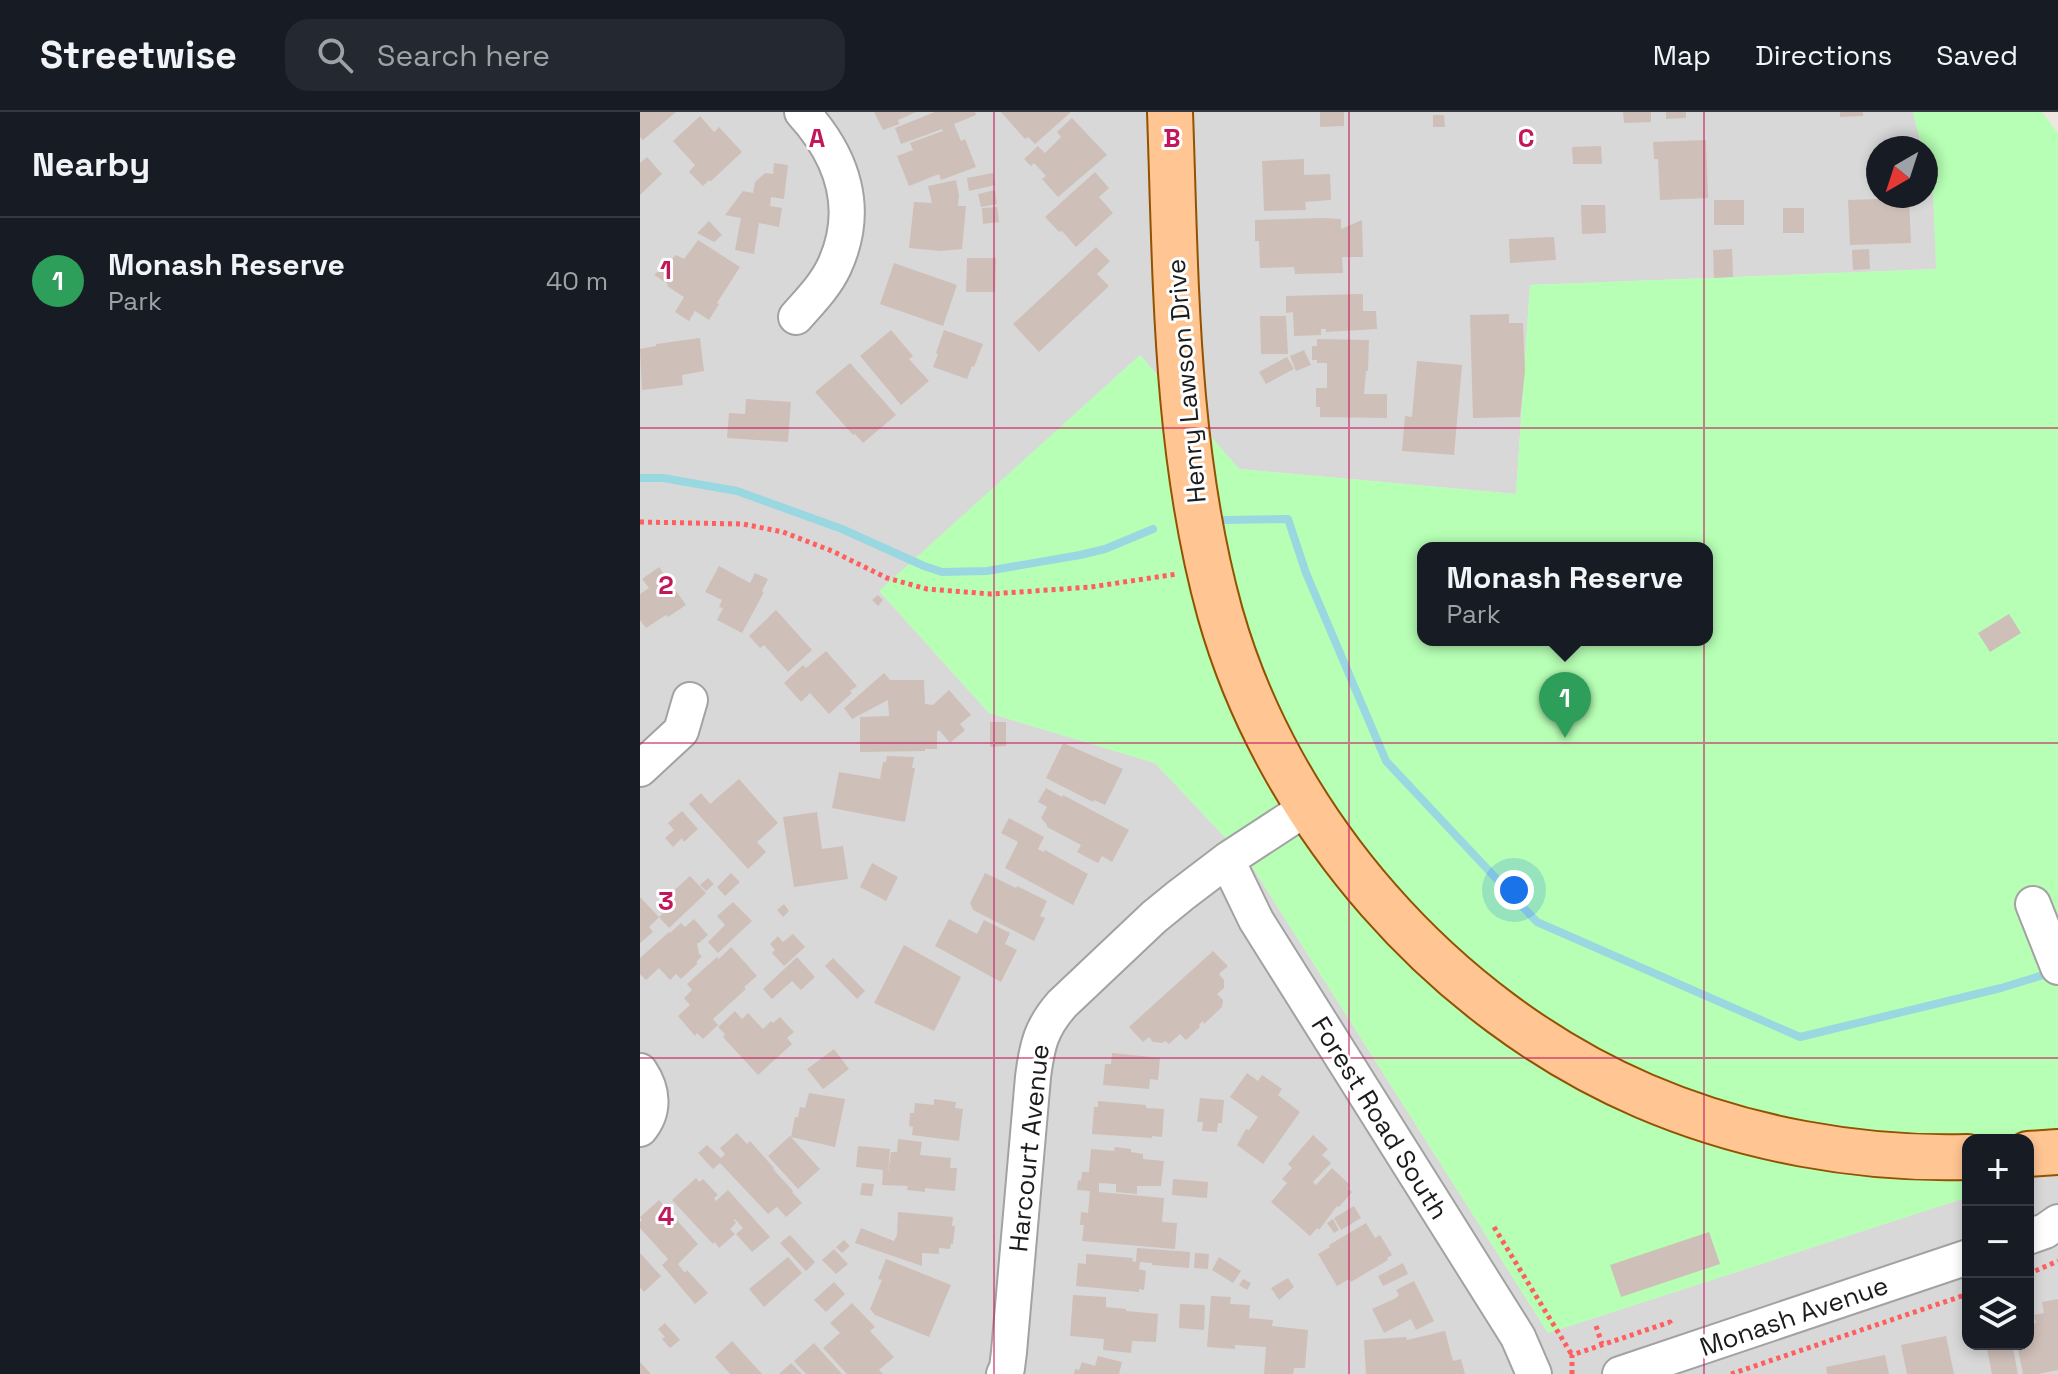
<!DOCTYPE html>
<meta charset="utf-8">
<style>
:root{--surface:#171b24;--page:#242831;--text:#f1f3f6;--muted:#9ea1a6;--line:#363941;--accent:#2563eb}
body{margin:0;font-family:"Space Grotesk",sans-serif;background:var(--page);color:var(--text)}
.controls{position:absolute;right:24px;bottom:24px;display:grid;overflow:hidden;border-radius:16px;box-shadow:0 4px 12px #0003}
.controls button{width:72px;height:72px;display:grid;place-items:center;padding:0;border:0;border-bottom:2px solid var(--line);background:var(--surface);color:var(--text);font:40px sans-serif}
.compass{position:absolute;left:1226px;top:24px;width:72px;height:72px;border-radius:50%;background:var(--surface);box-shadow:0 4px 12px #0003;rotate:219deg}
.you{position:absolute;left:874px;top:778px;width:28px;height:28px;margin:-20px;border:6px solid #fff;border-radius:50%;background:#1a73e8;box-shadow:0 0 0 12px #1a73e833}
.badge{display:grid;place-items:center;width:52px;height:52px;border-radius:50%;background:var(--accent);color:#fff;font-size:26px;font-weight:700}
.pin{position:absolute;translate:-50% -66px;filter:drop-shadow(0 2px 4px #0008)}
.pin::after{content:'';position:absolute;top:42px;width:28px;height:24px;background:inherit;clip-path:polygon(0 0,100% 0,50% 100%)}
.popup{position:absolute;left:777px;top:430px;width:296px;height:104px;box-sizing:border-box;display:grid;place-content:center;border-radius:16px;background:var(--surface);filter:drop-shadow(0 2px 6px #0005);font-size:26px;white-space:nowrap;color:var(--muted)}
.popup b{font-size:30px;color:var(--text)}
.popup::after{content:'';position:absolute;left:50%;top:100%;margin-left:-16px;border:16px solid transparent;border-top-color:var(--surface)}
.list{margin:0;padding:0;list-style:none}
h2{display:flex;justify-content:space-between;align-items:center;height:104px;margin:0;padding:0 32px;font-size:34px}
h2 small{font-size:26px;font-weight:400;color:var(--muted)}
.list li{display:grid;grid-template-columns:52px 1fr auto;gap:24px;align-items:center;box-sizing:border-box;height:128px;padding:0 32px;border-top:2px solid var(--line)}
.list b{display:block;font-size:30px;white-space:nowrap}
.list p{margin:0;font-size:26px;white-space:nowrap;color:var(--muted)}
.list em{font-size:26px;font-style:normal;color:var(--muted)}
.icon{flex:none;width:44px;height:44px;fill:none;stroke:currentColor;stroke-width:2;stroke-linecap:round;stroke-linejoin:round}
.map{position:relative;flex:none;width:1418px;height:1262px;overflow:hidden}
header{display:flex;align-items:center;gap:48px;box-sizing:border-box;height:112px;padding:0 40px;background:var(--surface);border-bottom:2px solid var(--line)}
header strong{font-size:38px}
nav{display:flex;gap:44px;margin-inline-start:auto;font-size:28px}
.search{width:560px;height:72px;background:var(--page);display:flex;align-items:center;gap:20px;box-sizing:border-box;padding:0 28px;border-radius:24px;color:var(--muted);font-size:30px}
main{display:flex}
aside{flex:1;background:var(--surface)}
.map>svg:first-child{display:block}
.residential{fill:#d9d8d8}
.park{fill:#b7ffb5;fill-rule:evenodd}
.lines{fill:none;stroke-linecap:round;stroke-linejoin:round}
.stream{stroke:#9ad8e1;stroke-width:8}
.building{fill:#cebfb8}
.minor-casing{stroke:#a2a2a2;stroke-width:38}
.major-casing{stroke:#925200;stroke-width:48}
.path{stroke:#ff5f5f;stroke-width:5;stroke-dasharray:4 4;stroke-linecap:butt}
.minor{stroke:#fff;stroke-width:34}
.major{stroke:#ffc593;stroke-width:44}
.grid{fill:none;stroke:#c2185b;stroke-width:2;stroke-opacity:0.55}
.labels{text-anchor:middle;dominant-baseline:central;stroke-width:6;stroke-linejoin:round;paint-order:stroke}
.street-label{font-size:26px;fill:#1b1b1b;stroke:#fff}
.grid-label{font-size:26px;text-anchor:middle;font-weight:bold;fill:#c2185b;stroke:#fff;stroke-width:6;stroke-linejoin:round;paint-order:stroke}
</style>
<header>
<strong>Streetwise</strong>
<div class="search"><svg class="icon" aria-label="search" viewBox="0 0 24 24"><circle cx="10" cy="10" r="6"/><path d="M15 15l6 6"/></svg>Search here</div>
<nav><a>Map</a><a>Directions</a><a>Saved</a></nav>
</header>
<main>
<aside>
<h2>Nearby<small></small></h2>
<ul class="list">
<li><span class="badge" style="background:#2e9e5b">1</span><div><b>Monash Reserve</b><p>Park</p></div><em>40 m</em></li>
</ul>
</aside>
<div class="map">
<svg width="1418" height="1262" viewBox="0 0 1418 1262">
<rect width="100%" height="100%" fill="#eee7df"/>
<path class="residential" d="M 0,0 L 1273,0 L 1282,36 L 1238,36 L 1238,84 L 1286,84 L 1286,54 L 1293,81 L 1297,157 L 890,173 L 876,382 L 599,357 L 500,243 L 240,480 L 349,601 L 515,651 L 611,753 L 908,1221 L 1328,1085 L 1328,1232 L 1388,1232 L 1388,1061 L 1418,1046 L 1418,1262 L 0,1262 Z"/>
<path class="park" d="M 1273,0 L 1402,0 L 1418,21 L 1418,1046 L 1388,1028 L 1328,1028 L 1328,1085 L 908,1221 L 611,753 L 515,651 L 349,601 L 239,479 L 500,243 L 599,357 L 876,382 L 890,173 L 1296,157 L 1293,81 L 1286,54 L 1286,36 L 1282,36 ZM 783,436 L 1067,436 L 1067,528 L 783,528 Z"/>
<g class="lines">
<path class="stream" d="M 0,366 L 23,366 L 97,379 L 202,417 L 284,454 L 302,460 L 347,459 L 440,443 L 465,437 L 513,417
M 583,408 L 648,407 L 666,461 L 746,649 L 897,810 L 1160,925 L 1361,876 L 1413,860"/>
</g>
<path class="building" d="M 0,0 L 36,0 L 3,28 L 0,25 Z
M 234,0 L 276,0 L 258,8 L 259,12 L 243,18 Z
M 295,0 L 335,0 L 336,3 L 314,12 L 321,29 L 325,27 L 336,55 L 301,68 L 299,62 L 269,74 L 257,44 L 273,38 L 270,31 L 303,19 L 302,17 L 261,32 L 255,16 Z
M 361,0 L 431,0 L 395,32 L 388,25 L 385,27 Z
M 680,0 L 704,0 L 704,14 L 680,15 Z
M 983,0 L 1011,0 L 1011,10 L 984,11 Z
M 1026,0 L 1046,0 L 1046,6 L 1026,7 Z
M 1200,0 L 1223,0 L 1223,4 L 1200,5 Z
M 793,3 L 804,3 L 805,15 L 793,15 Z
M 60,4 L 74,20 L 79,15 L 102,40 L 70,70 L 69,68 L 63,74 L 49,60 L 55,53 L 33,29 Z
M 432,6 L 467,43 L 418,85 L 402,67 L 406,64 L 394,51 L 391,54 L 384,47 L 398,34 L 405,41 L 421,25 L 417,20 Z
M 1066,28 L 1068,86 L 1020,88 L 1018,47 L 1014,47 L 1013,30 Z
M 961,34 L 962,52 L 933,52 L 932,35 Z
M 7,45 L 22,62 L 0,83 L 0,51 Z
M 664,47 L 664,63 L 690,62 L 691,88 L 665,90 L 666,98 L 624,99 L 622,49 Z
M 134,51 L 148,53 L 144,87 L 131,85 L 130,94 L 142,96 L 139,115 L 119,111 L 114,142 L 95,138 L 101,106 L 85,103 L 103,79 L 113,81 L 115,70 L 125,61 L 133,62 Z
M 455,60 L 469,76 L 459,85 L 473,101 L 436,135 L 422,119 L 419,120 L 405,105 Z
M 353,61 L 355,73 L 329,79 L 327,66 Z
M 316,68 L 319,83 L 318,94 L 326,94 L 322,137 L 301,139 L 269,136 L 274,90 L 292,91 L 288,74 Z
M 355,78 L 357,92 L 341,95 L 338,82 Z
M 1269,86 L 1271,131 L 1210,133 L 1208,88 Z
M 1074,88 L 1104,88 L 1104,113 L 1074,113 Z
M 941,93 L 965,93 L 966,121 L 942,122 Z
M 357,95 L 359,110 L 343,112 L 342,96 Z
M 1143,96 L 1164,96 L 1164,121 L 1143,121 Z
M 682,106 L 701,107 L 701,117 L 722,108 L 723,145 L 702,145 L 703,161 L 655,162 L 654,155 L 620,156 L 619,129 L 615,129 L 615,108 Z
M 69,109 L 82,123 L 74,130 L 57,121 Z
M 914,125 L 916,148 L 870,151 L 869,127 Z
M 58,128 L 100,155 L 77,191 L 79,192 L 69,208 L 55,199 L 49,209 L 35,200 L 44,185 L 27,174 L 28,172 L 14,163 L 36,143 L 44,147 Z
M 456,135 L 470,149 L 457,162 L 469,174 L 399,240 L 373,212 Z
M 1092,137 L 1093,165 L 1074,166 L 1073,138 Z
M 1229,137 L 1230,157 L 1213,158 L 1212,138 Z
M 327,146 L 356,146 L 355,180 L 326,180 Z
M 254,151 L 317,173 L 303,214 L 240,192 Z
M 723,182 L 723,199 L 736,199 L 737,217 L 686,220 L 686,217 L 681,217 L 681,223 L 654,224 L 653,200 L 646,201 L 646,184 Z
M 869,202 L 869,211 L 883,211 L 885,259 L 880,305 L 833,306 L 830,203 Z
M 620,204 L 646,204 L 648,242 L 621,242 Z
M 251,218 L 273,244 L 269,247 L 289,269 L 261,293 L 220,244 Z
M 304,218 L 343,232 L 334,255 L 332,254 L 327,267 L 293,255 L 298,242 L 296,241 Z
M 60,226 L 64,259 L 42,263 L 43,273 L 2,278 L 0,237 L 16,234 L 16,232 Z
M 677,227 L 729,228 L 728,259 L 726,259 L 724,282 L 747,282 L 747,306 L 680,305 L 680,295 L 676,295 L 676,276 L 687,276 L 687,251 L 677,251 L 677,248 L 672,248 L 672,234 L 677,234 Z
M 664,238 L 671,253 L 656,259 L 650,244 Z
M 647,245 L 654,257 L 626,272 L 619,260 Z
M 777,249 L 822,253 L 814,343 L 762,339 L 765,304 L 772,305 Z
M 210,251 L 256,303 L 223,331 L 215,322 L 213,323 L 175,280 Z
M 106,287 L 151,290 L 148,330 L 87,326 L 89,301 L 105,302 Z
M 79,454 L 110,471 L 115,461 L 128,467 L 122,479 L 124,480 L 102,521 L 77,508 L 83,496 L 79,495 L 82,488 L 65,480 Z
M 19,455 L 46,493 L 28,505 L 26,503 L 6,516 L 0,508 L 0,482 L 9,476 L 2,467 Z
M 238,483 L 243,488 L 238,494 L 232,488 Z
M 136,498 L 172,538 L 148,560 L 124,533 L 120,536 L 109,524 Z
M 1369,502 L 1381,521 L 1350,540 L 1338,521 Z
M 186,539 L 217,574 L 210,579 L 212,581 L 189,602 L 170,581 L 161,590 L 144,571 L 163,553 L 166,556 Z
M 244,561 L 250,568 L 284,568 L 285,592 L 293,593 L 309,578 L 331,603 L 320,612 L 325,618 L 310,631 L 299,618 L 297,620 L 297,637 L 285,637 L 285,639 L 220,640 L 220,605 L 249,604 L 248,588 L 212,607 L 204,596 Z
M 350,610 L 366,610 L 366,634 L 350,635 Z
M 423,631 L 483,657 L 465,693 L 454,688 L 453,690 L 406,666 Z
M 247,644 L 274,645 L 272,656 L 275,656 L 265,710 L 192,696 L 199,660 L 240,667 L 243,650 L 246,650 Z
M 99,667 L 138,711 L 117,730 L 126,740 L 108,757 L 49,692 L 61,681 L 70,692 Z
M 406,676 L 422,685 L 423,683 L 489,718 L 472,750 L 462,744 L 458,751 L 437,740 L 441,733 L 407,715 L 407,713 L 401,706 L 407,695 L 398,690 Z
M 42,699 L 58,717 L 44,730 L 42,726 L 33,735 L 25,726 L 34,718 L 28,711 Z
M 177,700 L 182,737 L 203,734 L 208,767 L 154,775 L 143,705 Z
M 369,706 L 404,725 L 398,737 L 404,740 L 405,738 L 448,762 L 433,793 L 365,756 L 378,730 L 361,721 Z
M 232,751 L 258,765 L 246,789 L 220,775 Z
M 91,761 L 100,770 L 85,784 L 77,775 Z
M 345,761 L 376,776 L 377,774 L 407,789 L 400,804 L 405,806 L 394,829 L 333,798 L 330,791 Z
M 50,764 L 66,781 L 29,816 L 19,805 L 35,790 L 29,783 Z
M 68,766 L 74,772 L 66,779 L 60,773 Z
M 0,785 L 19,805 L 9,815 L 13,820 L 0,831 Z
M 93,790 L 112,809 L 78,841 L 68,830 L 85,813 L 77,804 Z
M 144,792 L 149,799 L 143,805 L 137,798 Z
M 54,807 L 68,823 L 59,831 L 57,831 L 59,842 L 62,844 L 56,850 L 58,851 L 41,867 L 36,862 L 30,868 L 19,856 L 6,868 L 0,862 L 0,846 L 29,820 L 30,821 L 41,811 L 45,815 Z
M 309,807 L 337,822 L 344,808 L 370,821 L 365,832 L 377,838 L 361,870 L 295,834 Z
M 153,822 L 165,835 L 144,854 L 132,841 L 135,838 L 130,832 L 138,824 L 143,830 Z
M 264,833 L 321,865 L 294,919 L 234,891 Z
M 91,835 L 117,864 L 104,875 L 106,877 L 73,907 L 78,913 L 63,927 L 57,921 L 55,924 L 38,904 L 50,893 L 44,886 L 52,878 L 47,872 L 77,845 L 79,847 Z
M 573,839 L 588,854 L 579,862 L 584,868 L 584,876 L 577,882 L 583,888 L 582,895 L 564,912 L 563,909 L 559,913 L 560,915 L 546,928 L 540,922 L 529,932 L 525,929 L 522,931 L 513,930 L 509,925 L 503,930 L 489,915 Z
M 157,845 L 175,865 L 161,878 L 152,869 L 132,887 L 123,877 Z
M 193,846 L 225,879 L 217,887 L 185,854 Z
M 95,899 L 102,907 L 108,901 L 123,917 L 131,909 L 133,911 L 140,905 L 154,920 L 147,926 L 152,932 L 118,963 L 83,925 L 85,922 L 78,915 Z
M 194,937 L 209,957 L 183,977 L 167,957 Z
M 472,941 L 520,946 L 518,968 L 510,967 L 509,977 L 463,973 L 465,952 L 471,952 Z
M 607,961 L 618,969 L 622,963 L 642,977 L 638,983 L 660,1000 L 623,1052 L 597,1033 L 606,1017 L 609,1018 L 618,1005 L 590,985 Z
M 169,981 L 205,987 L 195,1035 L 151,1025 L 155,1005 L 158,1005 L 160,995 L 165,996 Z
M 560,986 L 584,988 L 582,1011 L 578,1011 L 577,1020 L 562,1019 L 563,1010 L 557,1010 Z
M 294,987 L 316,990 L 315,996 L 323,997 L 319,1029 L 272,1023 L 273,1015 L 269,1014 L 270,1001 L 274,1001 L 275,991 L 294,993 Z
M 458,989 L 506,993 L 506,996 L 524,997 L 522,1025 L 512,1024 L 512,1026 L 452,1022 L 454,995 L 458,995 Z
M 97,1021 L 107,1032 L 110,1029 L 134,1056 L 133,1057 L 153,1079 L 152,1080 L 162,1091 L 146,1105 L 137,1095 L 128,1102 L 80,1051 L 73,1057 L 58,1041 L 67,1033 L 81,1046 L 85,1042 L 80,1036 Z
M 673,1023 L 688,1037 L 682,1043 L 691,1051 L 673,1070 L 676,1073 L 692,1056 L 710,1073 L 707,1076 L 712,1080 L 699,1095 L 697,1094 L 679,1118 L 677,1116 L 670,1124 L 631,1090 L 647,1071 L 642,1067 L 652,1056 L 648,1052 Z
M 150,1024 L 180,1057 L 158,1077 L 128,1044 Z
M 258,1027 L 282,1030 L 280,1043 L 311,1046 L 310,1056 L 317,1056 L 315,1079 L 285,1076 L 285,1080 L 267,1078 L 268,1074 L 242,1073 L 243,1058 L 216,1055 L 218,1034 L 250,1037 L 248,1062 L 251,1040 L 257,1040 Z
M 475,1035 L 491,1037 L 491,1040 L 503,1042 L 503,1047 L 524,1049 L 521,1074 L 497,1074 L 497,1082 L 476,1080 L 476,1072 L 459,1071 L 459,1080 L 524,1086 L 522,1110 L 537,1111 L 535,1137 L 442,1129 L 444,1113 L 440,1113 L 441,1100 L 448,1101 L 450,1079 L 437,1078 L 438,1068 L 441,1069 L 442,1060 L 449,1060 L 451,1037 L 474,1039 Z
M 56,1066 L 59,1070 L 63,1067 L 78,1083 L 74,1086 L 76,1089 L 88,1078 L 130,1125 L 112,1140 L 96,1122 L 103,1116 L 95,1107 L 94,1108 L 96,1111 L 90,1117 L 95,1122 L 79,1136 L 75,1130 L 73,1132 L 32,1088 Z
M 533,1067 L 568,1070 L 567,1086 L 532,1083 Z
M 222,1071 L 234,1072 L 232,1084 L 220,1083 Z
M 19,1088 L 58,1132 L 38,1152 L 45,1161 L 47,1158 L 68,1181 L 55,1192 L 22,1153 L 28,1147 L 0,1116 L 0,1110 L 2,1108 L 0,1105 Z
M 714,1094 L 721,1106 L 701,1118 L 694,1106 Z
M 258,1100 L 313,1105 L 312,1114 L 315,1114 L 313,1132 L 311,1132 L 310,1137 L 299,1136 L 299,1142 L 282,1141 L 282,1154 L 215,1131 L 221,1116 L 254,1129 L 257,1123 Z
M 693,1107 L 699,1118 L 694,1121 L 687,1111 Z
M 726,1111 L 735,1126 L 740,1123 L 752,1143 L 747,1146 L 748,1148 L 711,1170 L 709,1167 L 697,1174 L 678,1142 L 690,1135 L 689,1133 Z
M 1069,1120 L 1080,1152 L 981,1185 L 970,1153 Z
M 150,1123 L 175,1150 L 166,1159 L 140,1131 Z
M 204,1128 L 210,1134 L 202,1141 L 196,1135 Z
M 497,1136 L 550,1140 L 549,1156 L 512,1153 L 512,1151 L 500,1150 L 499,1157 L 506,1159 L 504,1178 L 499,1177 L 499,1180 L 436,1174 L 438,1151 L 446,1152 L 446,1142 L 493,1146 L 492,1149 L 496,1150 Z
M 194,1137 L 208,1152 L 196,1162 L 182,1148 Z
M 0,1141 L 21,1164 L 4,1180 L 0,1175 Z
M 555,1141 L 569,1142 L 568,1157 L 554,1156 Z
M 148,1145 L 162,1161 L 124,1195 L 109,1177 Z
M 579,1145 L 601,1159 L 593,1171 L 572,1158 Z
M 246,1147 L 311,1173 L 289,1225 L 235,1203 L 230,1197 L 242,1168 L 238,1167 Z
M 763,1151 L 768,1162 L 743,1174 L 738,1164 Z
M 648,1166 L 654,1175 L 639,1188 L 631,1176 Z
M 603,1167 L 611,1171 L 607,1178 L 599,1173 Z
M 774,1169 L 794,1209 L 776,1218 L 771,1207 L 744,1221 L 732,1197 L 756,1186 L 759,1183 L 756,1178 Z
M 194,1170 L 205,1182 L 186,1200 L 174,1188 Z
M 433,1183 L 466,1185 L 466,1195 L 486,1197 L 486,1199 L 518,1202 L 516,1230 L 492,1229 L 491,1241 L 463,1238 L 464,1227 L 430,1224 Z
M 571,1184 L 591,1185 L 590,1192 L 610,1193 L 609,1206 L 633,1208 L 632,1214 L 668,1218 L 665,1256 L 654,1256 L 653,1262 L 624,1262 L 626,1235 L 595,1233 L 595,1237 L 567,1235 Z
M 1418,1187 L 1418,1258 L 1398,1262 L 1383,1262 L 1377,1232 L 1388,1232 L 1388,1212 L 1396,1211 L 1394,1203 L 1404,1201 L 1402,1190 Z
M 212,1191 L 235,1215 L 230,1219 L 254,1245 L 239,1258 L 243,1262 L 207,1262 L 183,1236 L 200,1221 L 190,1211 Z
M 540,1192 L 565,1193 L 564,1218 L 539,1216 Z
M 25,1211 L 40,1228 L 30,1236 L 22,1227 L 25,1225 L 18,1217 Z
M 805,1219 L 813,1249 L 821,1247 L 825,1262 L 726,1262 L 724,1228 L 766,1225 L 767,1228 Z
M 1306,1224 L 1314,1262 L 1267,1262 L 1261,1233 Z
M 92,1229 L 122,1262 L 90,1262 L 75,1245 Z
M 174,1231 L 202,1262 L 166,1262 L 154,1249 Z
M 1346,1232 L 1372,1232 L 1378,1262 L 1352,1262 Z
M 1245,1243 L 1249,1262 L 1187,1262 L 1186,1255 Z
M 458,1244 L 482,1250 L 479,1262 L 434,1262 L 435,1257 L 439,1258 L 442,1250 L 455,1254 Z
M 0,1250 L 11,1262 L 0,1262 Z
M 151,1251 L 162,1262 L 139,1262 Z"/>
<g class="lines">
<g class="minor-casing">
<path id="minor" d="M 156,205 C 170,189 185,174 194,155 C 221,97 203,45 162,0
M 0,657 L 41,619 L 50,588
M 587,748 L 616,808 L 878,1225 L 894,1262
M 1393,792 L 1418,855
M 0,959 C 13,978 15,999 0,1017
M 1388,1125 L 1405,1119 L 1418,1110
M 364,1262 L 367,1256 L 369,1240 L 393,965 C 397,933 401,916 422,892 L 514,805 L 541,783 L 587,748 L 668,695
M 980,1262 L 1328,1145"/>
</g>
<g class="major-casing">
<path id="major" d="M 530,0 C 536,168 535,338 580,501 C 639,710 804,898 1004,984 C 1104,1027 1219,1048 1328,1045
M 1388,1042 L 1418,1040"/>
</g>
<path class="path" d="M 0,410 L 103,412 L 143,420 L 192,439 L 247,466 L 287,477 L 351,482 L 451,475 L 537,462
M 854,1115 L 932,1243
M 1388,1162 L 1418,1149
M 956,1214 L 962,1232
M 932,1262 L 932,1243 L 1030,1210 L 1031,1214
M 1091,1262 L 1328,1182"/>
<use href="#minor" class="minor"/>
<use href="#major" class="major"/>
</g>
<path class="grid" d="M 354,0 L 354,1262M 709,0 L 709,1262M 1064,0 L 1064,1262M 0,316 L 1418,316M 0,631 L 1418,631M 0,946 L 1418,946"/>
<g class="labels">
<g class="street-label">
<text transform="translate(546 269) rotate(-95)">Henry Lawson Drive</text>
<text transform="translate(740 1006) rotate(58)">Forest Road South</text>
<text transform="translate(389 1036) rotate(-84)">Harcourt Avenue</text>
<text transform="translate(1154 1204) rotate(-19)">Monash Avenue</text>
</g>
</g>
<g class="grid-label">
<text x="177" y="35">A</text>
<text x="532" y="35">B</text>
<text x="886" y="35">C</text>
<text x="26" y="167">1</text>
<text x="26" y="482">2</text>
<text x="26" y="798">3</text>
<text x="26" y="1113">4</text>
</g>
</svg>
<div class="controls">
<button>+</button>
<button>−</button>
<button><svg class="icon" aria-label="layers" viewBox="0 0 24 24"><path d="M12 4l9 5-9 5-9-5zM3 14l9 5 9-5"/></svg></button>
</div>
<svg class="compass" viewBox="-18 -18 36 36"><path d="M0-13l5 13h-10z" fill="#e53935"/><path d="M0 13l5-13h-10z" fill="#9ea1a6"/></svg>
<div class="you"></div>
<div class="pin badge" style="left:925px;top:626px;background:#2e9e5b">1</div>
<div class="popup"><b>Monash Reserve</b>Park</div>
</div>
</main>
